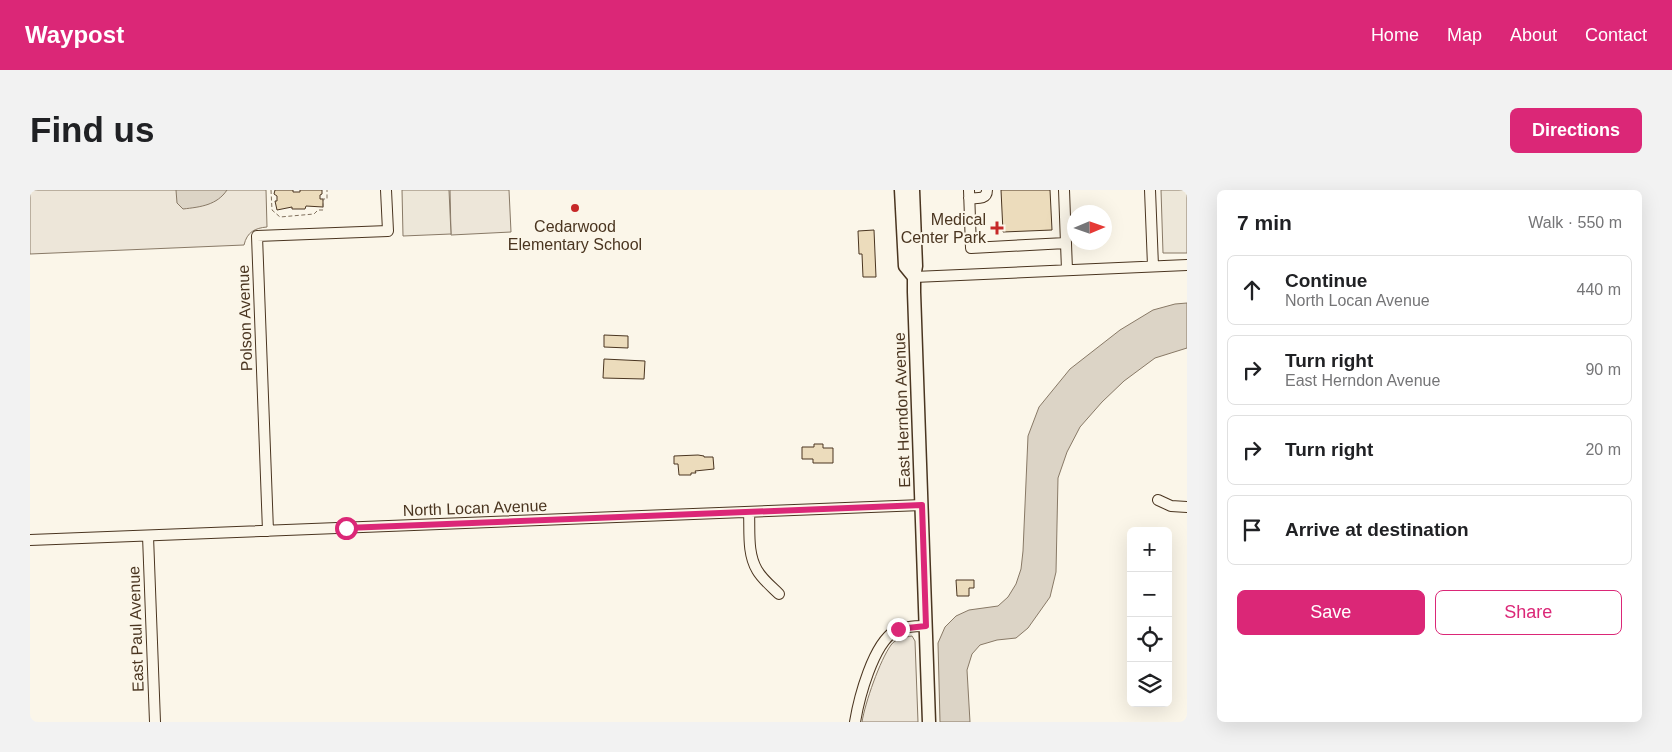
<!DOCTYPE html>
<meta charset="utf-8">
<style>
:root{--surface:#fff;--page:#f2f2f2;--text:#202124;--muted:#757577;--line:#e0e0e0;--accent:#db2777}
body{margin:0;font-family:Helvetica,sans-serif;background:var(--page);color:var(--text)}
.controls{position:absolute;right:15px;bottom:15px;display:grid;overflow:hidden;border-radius:8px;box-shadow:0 5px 20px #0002}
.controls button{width:45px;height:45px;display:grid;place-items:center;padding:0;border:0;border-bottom:1px solid var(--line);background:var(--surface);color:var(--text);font:25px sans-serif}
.compass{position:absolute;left:1037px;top:15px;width:45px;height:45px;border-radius:50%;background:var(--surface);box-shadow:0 5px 20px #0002;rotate:88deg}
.stop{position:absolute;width:15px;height:15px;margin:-11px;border:4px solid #db2777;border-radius:50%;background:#fff}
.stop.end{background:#db2777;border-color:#fff;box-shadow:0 1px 5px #0008}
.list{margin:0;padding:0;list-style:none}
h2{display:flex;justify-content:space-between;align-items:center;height:65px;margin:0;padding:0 20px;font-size:21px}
h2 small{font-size:16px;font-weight:400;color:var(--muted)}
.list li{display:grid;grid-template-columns:32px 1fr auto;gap:15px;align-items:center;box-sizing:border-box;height:70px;margin:0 10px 10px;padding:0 10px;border:1px solid var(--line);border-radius:8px}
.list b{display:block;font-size:19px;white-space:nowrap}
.list p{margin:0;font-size:16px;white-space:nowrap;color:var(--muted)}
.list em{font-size:16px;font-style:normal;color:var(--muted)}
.actions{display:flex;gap:10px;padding:15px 20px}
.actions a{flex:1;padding:11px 0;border:1px solid var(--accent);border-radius:8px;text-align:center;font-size:18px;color:var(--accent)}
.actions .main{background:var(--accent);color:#fff}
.icon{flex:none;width:28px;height:28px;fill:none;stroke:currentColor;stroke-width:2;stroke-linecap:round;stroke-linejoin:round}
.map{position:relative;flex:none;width:1157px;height:532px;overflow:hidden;border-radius:8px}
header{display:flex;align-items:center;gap:30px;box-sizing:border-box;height:70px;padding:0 25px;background:var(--accent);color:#fff}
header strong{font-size:24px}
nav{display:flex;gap:28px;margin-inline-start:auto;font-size:18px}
.intro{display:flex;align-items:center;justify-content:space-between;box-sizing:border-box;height:120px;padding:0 30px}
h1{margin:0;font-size:35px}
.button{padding:12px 22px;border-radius:8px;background:var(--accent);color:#fff;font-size:18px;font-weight:700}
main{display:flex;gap:30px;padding:0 30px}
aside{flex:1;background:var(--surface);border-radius:8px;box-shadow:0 5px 20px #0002}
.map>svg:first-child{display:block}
.green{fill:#ede6d9;stroke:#887966}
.parking{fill:#ede7d9;stroke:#887966}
.water{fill:#dcd4c6;stroke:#887966}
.building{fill:#ecdcbc;stroke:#4a3520}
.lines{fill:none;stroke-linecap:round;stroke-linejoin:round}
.minor-casing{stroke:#4a3520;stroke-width:12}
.major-casing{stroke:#4a3520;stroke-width:15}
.path{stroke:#7f6f5c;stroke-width:1;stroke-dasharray:4 2.5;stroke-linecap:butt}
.minor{stroke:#fbf6e9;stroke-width:10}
.major{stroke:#fbf6e9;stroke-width:12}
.route{stroke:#db2777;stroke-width:6}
.poi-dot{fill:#c62828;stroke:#fbf6e9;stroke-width:2}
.labels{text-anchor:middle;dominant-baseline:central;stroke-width:4;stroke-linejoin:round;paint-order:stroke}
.poi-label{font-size:16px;fill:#4a3520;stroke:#fbf6e9;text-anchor:end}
.street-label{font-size:16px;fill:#4a3520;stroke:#fbf6e9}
</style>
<header>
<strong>Waypost</strong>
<nav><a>Home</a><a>Map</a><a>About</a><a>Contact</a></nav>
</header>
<div class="intro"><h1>Find us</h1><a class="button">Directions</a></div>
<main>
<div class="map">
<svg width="1157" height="532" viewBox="0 0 1157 532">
<rect width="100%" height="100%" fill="#fbf6e9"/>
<path class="green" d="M 0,0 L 236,0 L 237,37 C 225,38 217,42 214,55 L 0,64 Z
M 420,0 L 479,0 L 481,42 L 421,45 Z
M 882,446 L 885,451 L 888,532 L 832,532 C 835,513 850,470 861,455 C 865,449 875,447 882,446 Z"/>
<path class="parking" d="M 372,0 L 419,0 L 421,44 L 373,46 Z
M 1131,0 L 1157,0 L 1157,63 L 1133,63 Z"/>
<path class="water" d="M 146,0 L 197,0 C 187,15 171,17 153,19 L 147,13 Z
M 1157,113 L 1157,158 L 1125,168 L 1094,191 L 1072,212 L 1050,237 L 1037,262 L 1028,288 L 1026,382 L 1020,407 L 998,438 L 986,448 L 967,450 L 950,455 L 942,464 L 937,480 L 940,532 L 910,532 L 908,453 L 915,437 L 926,426 L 939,420 L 968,416 L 978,407 L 986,394 L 991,379 L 993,361 L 998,246 L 1009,217 L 1040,179 L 1090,140 L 1123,120 L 1145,114 Z"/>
<path class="building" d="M 245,0 L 263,0 L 263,2 L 270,2 L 270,0 L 292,0 L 292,4 L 290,5 L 290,9 L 293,9 L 293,17 L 276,16 L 275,19 L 262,19 L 262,17 L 247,20 L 245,11 L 247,11 L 247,6 L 244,4 Z
M 971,0 L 1020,0 L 1022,40 L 973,42 Z
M 844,40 L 846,87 L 833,87 L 832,64 L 829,64 L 828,41 Z
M 574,145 L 598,146 L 598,158 L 574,157 Z
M 574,169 L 615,171 L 614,189 L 573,188 Z
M 784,254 L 793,254 L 793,258 L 803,258 L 803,273 L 783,273 L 783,269 L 772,269 L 772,257 L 784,257 Z
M 668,265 L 674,266 L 674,267 L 683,267 L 684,279 L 665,281 L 666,283 L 661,283 L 661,285 L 649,285 L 648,274 L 644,274 L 644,266 Z
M 926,390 L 944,390 L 944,398 L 939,398 L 939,406 L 927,406 Z"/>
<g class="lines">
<g class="minor-casing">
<path id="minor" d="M 939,0 L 941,58 L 1036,53
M 1034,0 L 1037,80
M 1120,0 L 1123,76
M 939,8 C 947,8 957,10 957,0
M 884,87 L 1157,75
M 1128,310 L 1141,316 L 1157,317
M 719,322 C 720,341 717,363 727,380 C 732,389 742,397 749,404
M 238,341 L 227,46 L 358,41 L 356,0
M 118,346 L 125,532
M 0,350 L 892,315
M 825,532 C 829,508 843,454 865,441 C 874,436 887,436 896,436"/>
</g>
<g class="major-casing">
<path id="major" d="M 871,0 L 875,76 L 884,87
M 883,0 L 886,76 L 884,87 L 884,102 L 899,532"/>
</g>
<path class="path" d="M 241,0 L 242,20 L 250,27 L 284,24 L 288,20 L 293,20 L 293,9 L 297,9 L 297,0"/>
<use href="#minor" class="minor"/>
<use href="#major" class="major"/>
</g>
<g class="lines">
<path class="route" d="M 316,338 L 892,315 L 896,436 L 868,439"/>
</g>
<g class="poi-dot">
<circle cx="545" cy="18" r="5"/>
<path d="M964.5 30.5h5v5h5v5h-5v5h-5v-5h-5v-5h5z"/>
</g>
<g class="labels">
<g class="poi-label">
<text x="956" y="29">Medical<tspan x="956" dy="18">Center Park</tspan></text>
<text x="545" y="36" text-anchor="middle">Cedarwood<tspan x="545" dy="18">Elementary School</tspan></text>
</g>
<g class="street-label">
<text transform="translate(215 128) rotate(-92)">Polson Avenue</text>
<text transform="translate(872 220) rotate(-92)">East Herndon Avenue</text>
<text transform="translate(445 318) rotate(-2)">North Locan Avenue</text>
<text transform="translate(106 439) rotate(-92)">East Paul Avenue</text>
</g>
</g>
</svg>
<div class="controls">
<button>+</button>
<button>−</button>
<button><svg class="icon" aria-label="locate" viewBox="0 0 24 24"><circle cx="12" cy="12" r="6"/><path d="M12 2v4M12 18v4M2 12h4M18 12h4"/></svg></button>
<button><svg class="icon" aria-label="layers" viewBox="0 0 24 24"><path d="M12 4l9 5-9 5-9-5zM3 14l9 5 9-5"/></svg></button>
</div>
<svg class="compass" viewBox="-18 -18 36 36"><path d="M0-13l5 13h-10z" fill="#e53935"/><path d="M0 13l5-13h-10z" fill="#757577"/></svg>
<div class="stop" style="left:316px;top:338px"></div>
<div class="stop end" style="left:868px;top:439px"></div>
</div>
<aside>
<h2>7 min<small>Walk · 550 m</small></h2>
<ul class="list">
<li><svg class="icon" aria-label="ahead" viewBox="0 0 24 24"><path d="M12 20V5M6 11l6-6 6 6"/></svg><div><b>Continue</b><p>North Locan Avenue</p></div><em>440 m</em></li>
<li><svg class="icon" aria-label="right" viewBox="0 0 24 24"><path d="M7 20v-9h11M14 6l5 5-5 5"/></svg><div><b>Turn right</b><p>East Herndon Avenue</p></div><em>90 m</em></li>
<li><svg class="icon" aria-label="right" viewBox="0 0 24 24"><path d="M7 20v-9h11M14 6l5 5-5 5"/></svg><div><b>Turn right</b></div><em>20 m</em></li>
<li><svg class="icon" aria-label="arrive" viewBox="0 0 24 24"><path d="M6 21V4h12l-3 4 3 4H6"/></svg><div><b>Arrive at destination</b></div></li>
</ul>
<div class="actions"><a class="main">Save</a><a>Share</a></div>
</aside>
</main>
